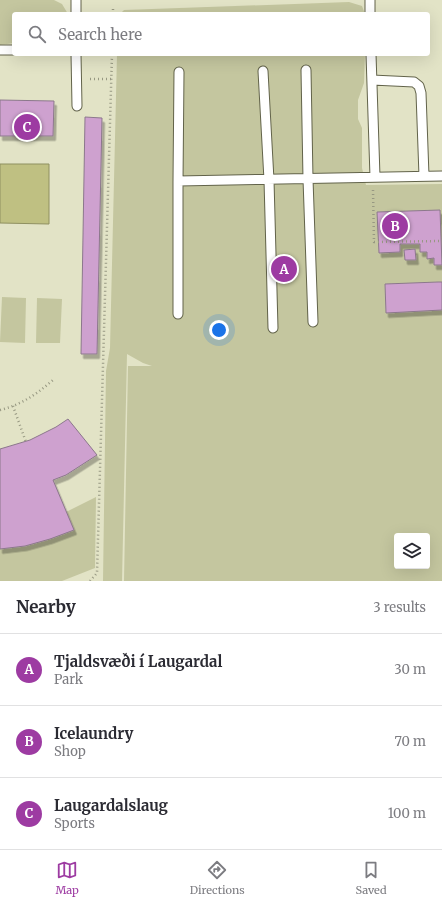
<!DOCTYPE html>
<meta charset="utf-8">
<style>
:root{--surface:#fff;--page:#f7f7f7;--text:#2b2b33;--muted:#7c7c81;--line:#e1e1e2;--accent:#9d3ba2}
body{margin:0;font-family:Merriweather,serif;background:var(--page);color:var(--text)}
.controls{position:absolute;right:12px;bottom:12px;display:grid;overflow:hidden;border-radius:4px;box-shadow:0 4px 16px #0002}
.controls button{width:36px;height:36px;display:grid;place-items:center;padding:0;border:0;border-bottom:1px solid var(--line);background:var(--surface);color:var(--text);font:20px sans-serif}
.you{position:absolute;left:219px;top:330px;width:14px;height:14px;margin:-10px;border:3px solid #fff;border-radius:50%;background:#1a73e8;box-shadow:0 0 0 6px #1a73e833}
.badge{display:grid;place-items:center;width:26px;height:26px;border-radius:50%;background:var(--accent);color:#fff;font-size:13px;font-weight:700}
.pin{position:absolute;translate:-50% -50%;border:2px solid #fff;box-shadow:0 1px 4px #0006}
.list{margin:0;padding:0;list-style:none}
h2{display:flex;justify-content:space-between;align-items:center;height:52px;margin:0;padding:0 16px;font-size:17px}
h2 small{font-size:13px;font-weight:400;color:var(--muted)}
.list li{display:grid;grid-template-columns:26px 1fr auto;gap:12px;align-items:center;box-sizing:border-box;height:72px;padding:0 16px;border-top:1px solid var(--line)}
.list b{display:block;font-size:15px;white-space:nowrap}
.list p{margin:0;font-size:13px;white-space:nowrap;color:var(--muted)}
.list em{font-size:13px;font-style:normal;color:var(--muted)}
.icon{flex:none;width:22px;height:22px;fill:none;stroke:currentColor;stroke-width:2;stroke-linecap:round;stroke-linejoin:round}
.map{position:relative;flex:none;width:442px;height:581px;overflow:hidden}
.search{position:absolute;background:var(--surface);box-shadow:0 4px 16px #0002;left:12px;right:12px;top:12px;height:44px;display:flex;align-items:center;gap:10px;box-sizing:border-box;padding:0 14px;border-radius:4px;color:var(--muted);font-size:15px}
.sheet{height:268px;background:var(--surface)}
nav{display:flex;justify-content:space-around;align-items:center;box-sizing:border-box;height:56px;border-top:1px solid var(--line);background:var(--surface);font-size:11px;color:var(--muted)}
nav a{display:grid;justify-items:center;gap:2px}
nav .on{color:var(--accent)}
.map>svg:first-child{display:block}
.green{fill:#c4c69f;fill-rule:evenodd}
.water{fill:#bfc082;stroke:#8f9061}
.building{fill:#cea1cf;stroke:#8c788c;filter:url(#shadow)}
.lines{fill:none;stroke-linecap:round;stroke-linejoin:round}
.service-casing{stroke:#62634a;stroke-width:11}
.path{stroke:#979882;stroke-width:2.5;stroke-dasharray:1 3;stroke-linecap:butt}
.service{stroke:#fff;stroke-width:9}
</style>
<div class="map">
<svg width="442" height="581" viewBox="0 0 442 581">
<defs>
<filter id="shadow"><feDropShadow dx="2.5" dy="4.5" stdDeviation="0" flood-color="#0004"/></filter>
</defs>
<rect width="100%" height="100%" fill="#e2e3c6"/>
<path class="green" d="M 0,0 L 54,0 L 62,4 L 68,14 L 14,14 L 14,43 L 0,45 Z
M 349,2 L 362,6 L 365,14 L 120,14 L 124,10 Z
M 117,54 L 365,54 L 364,83 L 358,100 L 358,119 L 362,128 L 362,168 L 366,185 L 442,184 L 442,581 L 124,581 L 128,366 L 152,366 L 143,363 L 127,354 L 122,581 L 103,581 L 106,371 L 110,348 ZM 397,536 L 427,536 L 427,566 L 397,566 Z
M 2,297 L 26,298 L 25,343 L 0,342 Z
M 37,298 L 62,299 L 60,343 L 36,343 Z
M 96,497 L 95,568 L 62,581 L 0,581 L 0,549 L 25,546 L 74,530 L 66,512 Z"/>
<path class="water" d="M 0,164 L 49,164 L 49,224 L 0,223 Z"/>
<path class="building" d="M 0,100 L 54,101 L 53,136 L 0,136 Z
M 85,117 L 102,118 L 97,354 L 81,354 Z
M 440,210 L 442,265 L 434,265 L 434,258 L 427,259 L 427,252 L 420,252 L 420,244 L 400,244 L 400,252 L 379,253 L 377,212 Z
M 415,249 L 416,260 L 405,260 L 404,250 Z
M 438,282 L 442,282 L 442,310 L 386,313 L 385,284 Z
M 68,419 L 97,455 L 66,475 L 53,480 L 74,530 L 50,539 L 25,546 L 0,549 L 0,449 L 30,440 L 56,427 Z"/>
<g class="lines">
<g class="service-casing">
<path id="service" d="M 76,0 L 76,14
M 370,0 L 370,14
M 0,50 L 14,50
M 76,54 L 77,106
M 371,54 L 375,177
M 306,70 L 308,179 L 313,322
M 263,71 L 269,180 L 273,328
M 372,80 L 414,82 L 419,86 L 421,93 L 424,176
M 178,181 L 442,176
M 178,314 L 178,181 L 179,72"/>
</g>
<path class="path" d="M 113,14 L 113,7
M 90,79 L 111,79
M 373,190 L 374,242 L 442,241
M 13,406 L 26,442
M 0,410 C 21,405 37,394 53,380
M 90,581 L 97,573 L 112,54"/>
<use href="#service" class="service"/>
</g>
</svg>
<div class="controls">
<button><svg class="icon" aria-label="layers" viewBox="0 0 24 24"><path d="M12 4l9 5-9 5-9-5zM3 14l9 5 9-5"/></svg></button>
</div>
<div class="you"></div>
<div class="pin badge" style="left:284px;top:269px">A</div>
<div class="pin badge" style="left:395px;top:226px">B</div>
<div class="pin badge" style="left:27px;top:127px">C</div>
<div class="search"><svg class="icon" aria-label="search" viewBox="0 0 24 24"><circle cx="10" cy="10" r="6"/><path d="M15 15l6 6"/></svg>Search here</div>
</div>
<section class="sheet">
<h2>Nearby<small>3 results</small></h2>
<ul class="list">
<li><span class="badge">A</span><div><b>Tjaldsvæði í Laugardal</b><p>Park</p></div><em>30 m</em></li>
<li><span class="badge">B</span><div><b>Icelaundry</b><p>Shop</p></div><em>70 m</em></li>
<li><span class="badge">C</span><div><b>Laugardalslaug</b><p>Sports</p></div><em>100 m</em></li>
</ul>
</section>
<nav>
<a class="on"><svg class="icon" aria-label="map" viewBox="0 0 24 24"><path d="M3 6l6-2 6 2 6-2v14l-6 2-6-2-6 2zM9 4v14M15 6v14"/></svg>Map</a>
<a><svg class="icon" aria-label="directions" viewBox="0 0 24 24"><path d="M12 3l9 9-9 9-9-9zM9 14v-3h6M13 9l2 2-2 2"/></svg>Directions</a>
<a><svg class="icon" aria-label="saved" viewBox="0 0 24 24"><path d="M7 4h10v16l-5-4-5 4z"/></svg>Saved</a>
</nav>
